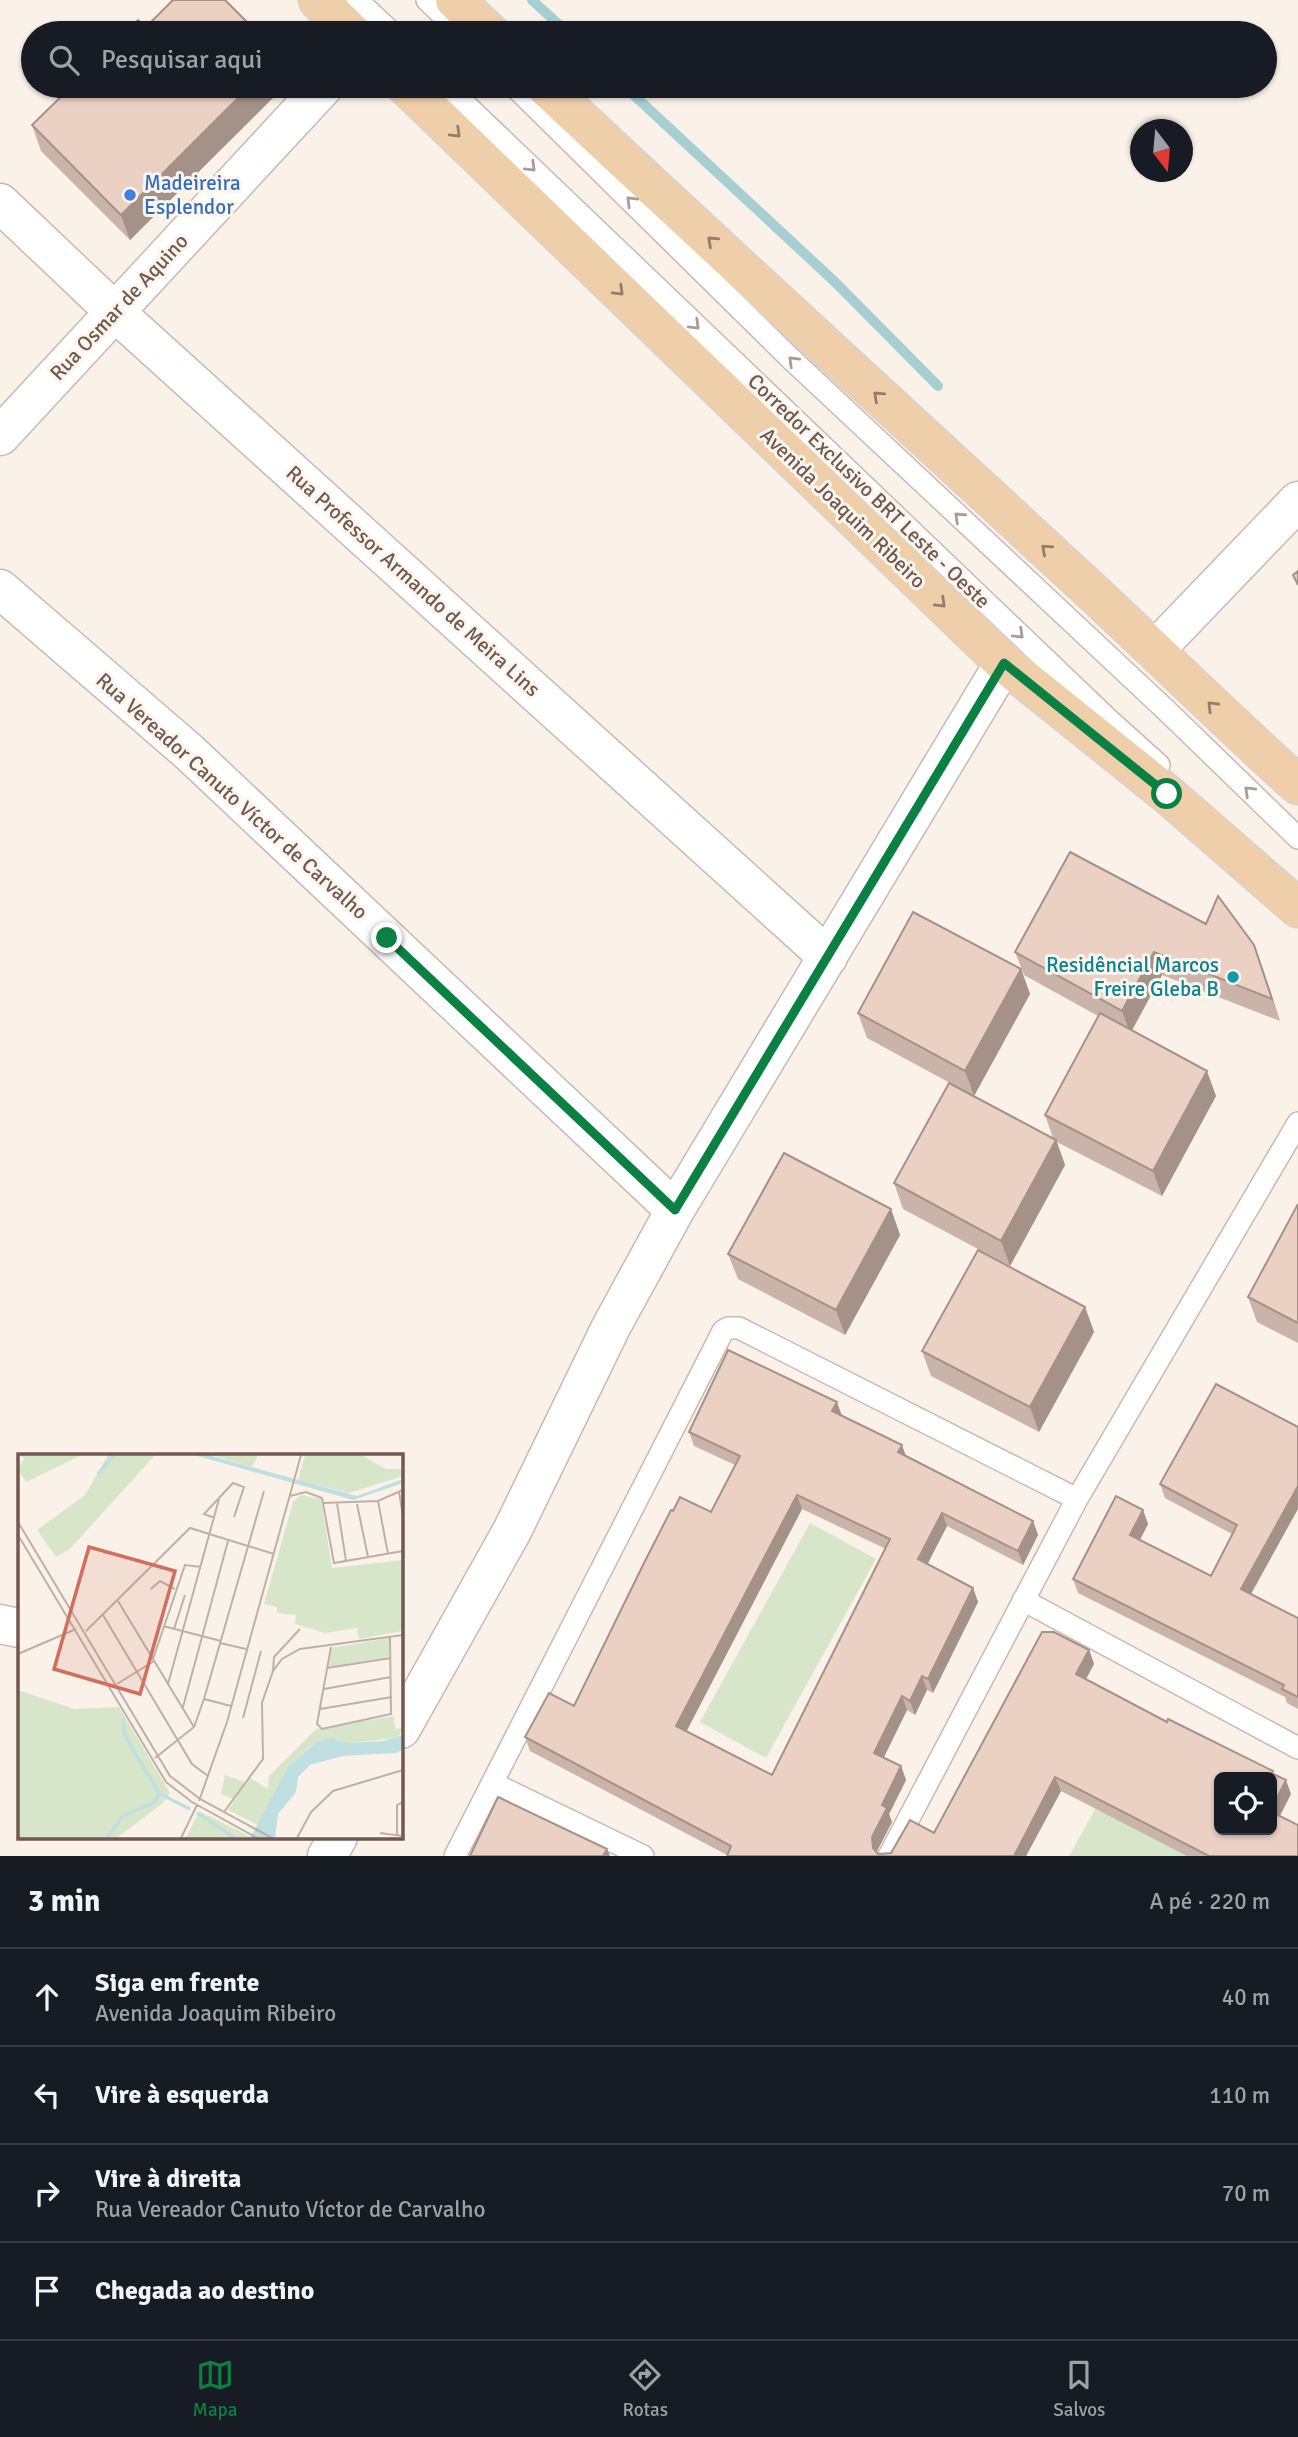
<!DOCTYPE html>
<html lang="pt">
<meta charset="utf-8">
<style>
:root{--surface:#171b24;--page:#242831;--text:#f1f3f6;--muted:#9ea1a6;--line:#363941;--accent:#0b8043}
body{margin:0;font-family:Signika,sans-serif;background:var(--page);color:var(--text)}
.controls{position:absolute;right:21px;bottom:21px;display:grid;overflow:hidden;border-radius:10px;box-shadow:0 2px 5px #0004}
.controls button{width:63px;height:63px;display:grid;place-items:center;padding:0;border:0;border-bottom:2px solid var(--line);background:var(--surface);color:var(--text);font:35px sans-serif}
.compass{position:absolute;left:1130px;top:119px;width:63px;height:63px;border-radius:50%;background:var(--surface);box-shadow:0 2px 5px #0004;rotate:164deg}
.stop{position:absolute;width:21px;height:21px;margin:-16px;border:5px solid #0b8043;border-radius:50%;background:#fff}
.stop.end{background:#0b8043;border-color:#fff;box-shadow:0 2px 7px #0008}
.list{margin:0;padding:0;list-style:none}
h2{display:flex;justify-content:space-between;align-items:center;height:91px;margin:0;padding:0 28px;font-size:30px}
h2 small{font-size:23px;font-weight:400;color:var(--muted)}
.list li{display:grid;grid-template-columns:46px 1fr auto;gap:21px;align-items:center;box-sizing:border-box;height:98px;padding:0 28px;border-top:2px solid var(--line)}
.list b{display:block;font-size:26px;white-space:nowrap}
.list p{margin:0;font-size:23px;white-space:nowrap;color:var(--muted)}
.list em{font-size:23px;font-style:normal;color:var(--muted)}
.icon{flex:none;width:38px;height:38px;fill:none;stroke:currentColor;stroke-width:2;stroke-linecap:round;stroke-linejoin:round}
.map{position:relative;flex:none;width:1298px;height:1856px;overflow:hidden}
.search{position:absolute;background:var(--surface);box-shadow:0 2px 5px #0004;left:21px;right:21px;top:21px;height:77px;display:flex;align-items:center;gap:18px;box-sizing:border-box;padding:0 24px;border-radius:38px;color:var(--muted);font-size:26px}
.sheet{height:483px;background:var(--surface)}
nav{display:flex;justify-content:space-around;align-items:center;box-sizing:border-box;height:98px;border-top:2px solid var(--line);background:var(--surface);font-size:19px;color:var(--muted)}
nav a{display:grid;justify-items:center;gap:4px}
nav .on{color:var(--accent)}
.map>svg:first-child{display:block}
.green{fill:#d7e6c9}
.lines{fill:none;stroke-linecap:round;stroke-linejoin:round}
.stream{stroke:#a7cfd1;stroke-width:10}
.lane-casing{stroke:#cab9b0;stroke-width:24}
.street-casing{stroke:#cab9b0;stroke-width:41}
.primary-casing{stroke:#d7d1ce;stroke-width:41}
.lane{stroke:#fff;stroke-width:21}
.street{stroke:#fff;stroke-width:38}
.primary{stroke:#efcfaa;stroke-width:38}
.wall{fill:#cab3a9;fill-rule:evenodd}
.shaded-wall{fill:#a49289}
.building{fill:#ebd0c4;stroke:#a49289;stroke-width:2;fill-rule:evenodd}
.oneway{stroke:#977c6b}
.oneway2{stroke:#aa9b96}
.route{stroke:#0b8043;stroke-width:9}
.shop-dot{fill:#3f7fe0;stroke:#fdf6ef;stroke-width:2.5}
.culture-dot{fill:#0f9aa8;stroke:#fdf6ef;stroke-width:2.5}
.labels{text-anchor:middle;dominant-baseline:central;stroke-width:6;stroke-linejoin:round;paint-order:stroke}
.shop-label{font-size:21px;fill:#366cbe;stroke:#fdf6ef;text-anchor:start}
.street-label{font-size:21px;fill:#715950;stroke:#fdf6ef}
.culture-label{font-size:21px;fill:#0d838f;stroke:#fdf6ef;text-anchor:end}
.inset-river{fill:none;stroke:#c0dfe1;stroke-width:3.5}
.inset-road{fill:none;stroke:#bfb0a7;stroke-width:2}
.view{fill:#d36e5f;fill-opacity:0.15;stroke:#d36e5f;stroke-width:3.5}
.inset-edge{fill:none;stroke:#715950;stroke-width:3.5}
</style>
<div class="map">
<svg width="1298" height="1856" viewBox="0 0 1298 1856">
<rect width="100%" height="100%" fill="#faf2e9"/>
<path class="green" d="M 810,1523 L 876,1559 L 766,1758 L 700,1722 Z
M 1097,1806 L 1190,1856 L 1069,1856 Z"/>
<g class="lines">
<path class="stream" d="M 532,0 L 568,33
M 624,86 L 835,282 L 938,386"/>
<g class="lane-casing">
<path id="lane" d="M 357,0 L 392,33
M 427,0 L 461,33
M 446,86 L 1109,720 L 1159,765
M 514,86 L 790,358 L 1167,711 L 1298,838
M 1023,1600 L 1298,1748
M 492,1783 L 643,1856
M 455,1856 L 723,1331 L 728,1328 L 739,1328 L 1077,1499
M 889,1856 L 1077,1499 L 1298,1123"/>
</g>
<g class="street-casing">
<path id="street" d="M 0,203 L 115,312 L 828,957
M 0,436 L 324,86
M 0,589 L 189,752 L 675,1210
M 1155,650 L 1298,501
M 0,1624 L 19,1628
M 401,1729 L 512,1531 L 611,1327 L 675,1210 L 1004,663
M 327,1856 L 338,1837"/>
</g>
<g class="primary-casing">
<path id="primary" d="M 318,0 L 352,33
M 455,0 L 490,33
M 406,86 L 1004,663 L 1167,794 L 1298,908
M 545,86 C 716,247 890,405 1062,564 C 1142,637 1218,713 1298,785"/>
</g>
<use href="#lane" class="lane"/>
<use href="#street" class="street"/>
<use href="#primary" class="primary"/>
</g>
<path class="wall" d="M 72,86 L 285,86 L 130,240 L 41,151 L 32,125 Z
M 1070,852 L 1262,967 L 1280,1021 L 1162,975 L 1132,1031 L 1216,1096 L 1162,1196 L 1057,1142 L 1065,1165 L 1010,1266 L 903,1209 L 894,1183 L 1053,1138 L 1045,1115 L 1098,1016 L 1024,975 L 1015,952 Z
M 1021,969 L 1030,994 L 974,1096 L 867,1038 L 858,1013 Z
M 1298,1204 L 1298,1343 L 1257,1322 L 1248,1297 Z
M 891,1209 L 900,1235 L 845,1335 L 738,1279 L 728,1254 Z
M 1085,1307 L 1094,1332 L 1039,1432 L 931,1376 L 922,1351 Z
M 1216,1384 L 1251,1594 L 1298,1618 L 1298,1709 L 1287,1703 L 1285,1697 L 1078,1593 L 1073,1579 L 1143,1510 L 1148,1524 L 1140,1540 L 1211,1576 L 1232,1534 L 1165,1498 L 1160,1484 Z
M 842,1416 L 905,1455 L 1033,1521 L 1038,1535 L 1023,1565 L 947,1526 L 927,1564 L 973,1588 L 978,1602 L 933,1693 L 927,1690 L 915,1715 L 907,1710 L 884,1757 L 901,1766 L 906,1780 L 889,1814 L 892,1822 L 877,1851 L 877,1853 L 878,1854 L 891,1853 L 934,1833 L 1089,1650 L 1094,1664 L 1086,1679 L 1167,1722 L 1273,1771 L 1274,1774 L 1291,1794 L 1280,1816 L 1298,1856 L 1187,1856 L 1061,1791 L 1026,1856 L 727,1855 L 530,1751 L 525,1737 L 574,1706 L 673,1511 L 711,1512 L 735,1465 L 694,1446 L 689,1432 ZM 802,1509 L 886,1549 L 772,1775 L 686,1731 Z"/>
<path class="shaded-wall" d="M 250,86 L 285,86 L 130,240 L 121,215 Z
M 1254,945 L 1262,967 L 1280,1021 L 1272,999 Z
M 1154,952 L 1162,975 L 1130,1033 L 1122,1011 Z
M 1021,969 L 1030,994 L 974,1096 L 965,1071 Z
M 1207,1071 L 1216,1096 L 1162,1196 L 1153,1171 Z
M 1056,1140 L 1065,1165 L 1010,1266 L 1001,1241 Z
M 891,1209 L 900,1235 L 845,1335 L 836,1310 Z
M 1085,1307 L 1094,1332 L 1039,1432 L 1030,1407 Z
M 837,1402 L 842,1416 L 832,1411 Z
M 902,1445 L 907,1459 L 898,1452 Z
M 1298,1486 L 1298,1509 L 1246,1603 L 1241,1589 Z
M 797,1495 L 802,1509 L 682,1740 L 676,1726 Z
M 1143,1510 L 1148,1524 L 1135,1549 L 1130,1535 Z
M 942,1513 L 947,1526 L 923,1573 L 918,1559 Z
M 1033,1521 L 1038,1535 L 1023,1565 L 1018,1551 Z
M 973,1588 L 978,1602 L 933,1693 L 928,1679 Z
M 1089,1650 L 1094,1664 L 1081,1688 L 1076,1674 Z
M 922,1676 L 927,1690 L 915,1715 L 910,1701 Z
M 902,1696 L 907,1710 L 879,1767 L 874,1753 Z
M 901,1766 L 906,1780 L 889,1814 L 892,1822 L 877,1851 L 877,1856 L 873,1848 L 872,1837 L 882,1805 Z
M 1055,1777 L 1061,1791 L 1026,1856 L 1014,1856 Z
M 1286,1780 L 1291,1794 L 1275,1825 L 1272,1816 L 1272,1808 Z
M 607,1849 L 610,1856 L 603,1856 Z"/>
<path class="building" d="M 173,0 L 225,0 L 258,33 L 124,33 L 138,20 L 146,27 Z
M 72,86 L 250,86 L 121,215 L 32,125 Z
M 1298,571 L 1298,585 L 1293,575 Z
M 1070,852 L 1206,924 L 1218,896 L 1254,945 L 1272,999 L 1154,952 L 1122,1011 L 1015,952 Z
M 913,912 L 1021,969 L 965,1071 L 858,1013 Z
M 1100,1013 L 1207,1071 L 1153,1171 L 1045,1115 Z
M 949,1083 L 1056,1140 L 1001,1241 L 894,1183 Z
M 784,1153 L 891,1209 L 836,1310 L 728,1254 Z
M 1298,1204 L 1298,1323 L 1248,1297 Z
M 978,1250 L 1085,1307 L 1030,1407 L 922,1351 Z
M 728,1350 L 837,1402 L 832,1411 L 902,1445 L 898,1452 L 1033,1521 L 1018,1551 L 942,1513 L 918,1559 L 973,1588 L 928,1679 L 922,1676 L 910,1701 L 902,1696 L 874,1753 L 901,1766 L 882,1805 L 887,1808 L 872,1837 L 873,1848 L 878,1854 L 891,1853 L 910,1820 L 934,1833 L 1042,1632 L 1054,1632 L 1089,1650 L 1076,1674 L 1167,1722 L 1168,1719 L 1273,1771 L 1271,1773 L 1286,1780 L 1272,1808 L 1272,1777 L 1219,1777 L 1219,1830 L 1272,1830 L 1272,1812 L 1298,1825 L 1298,1856 L 1209,1856 L 1055,1777 L 1014,1856 L 727,1856 L 731,1846 L 525,1737 L 549,1693 L 574,1706 L 643,1565 L 671,1510 L 673,1511 L 680,1497 L 711,1512 L 740,1456 L 689,1432 ZM 797,1495 L 890,1539 L 772,1775 L 676,1726 Z
M 1216,1384 L 1298,1427 L 1298,1486 L 1241,1589 L 1298,1618 L 1298,1697 L 1282,1689 L 1284,1685 L 1073,1579 L 1116,1496 L 1143,1510 L 1130,1535 L 1211,1576 L 1237,1525 L 1160,1484 Z
M 498,1797 L 607,1849 L 603,1856 L 470,1856 Z"/>
<defs><path id="oneway-chevron" d="M-2-3.5L2.5 0L-2 3.5" fill="none" stroke-width="1.6" stroke-linecap="round" stroke-linejoin="round" transform="scale(1.75)"/></defs>
<g class="oneway">
<use href="#oneway-chevron" transform="translate(456 133) rotate(44)"/>
<use href="#oneway-chevron" transform="translate(712 241) rotate(-137)"/>
<use href="#oneway-chevron" transform="translate(619 291) rotate(44)"/>
<use href="#oneway-chevron" transform="translate(878 396) rotate(-137)"/>
<use href="#oneway-chevron" transform="translate(1046 549) rotate(-138)"/>
<use href="#oneway-chevron" transform="translate(941 603) rotate(44)"/>
<use href="#oneway-chevron" transform="translate(1212 706) rotate(-135)"/>
</g>
<g class="oneway2">
<use href="#oneway-chevron" transform="translate(531 167) rotate(44)"/>
<use href="#oneway-chevron" transform="translate(631 201) rotate(-135)"/>
<use href="#oneway-chevron" transform="translate(695 325) rotate(44)"/>
<use href="#oneway-chevron" transform="translate(793 361) rotate(-136)"/>
<use href="#oneway-chevron" transform="translate(959 517) rotate(-137)"/>
<use href="#oneway-chevron" transform="translate(1019 634) rotate(44)"/>
<use href="#oneway-chevron" transform="translate(1249 791) rotate(-136)"/>
</g>
<g class="lines">
<path class="route" d="M 387,938 L 675,1210 L 1004,663 L 1167,794"/>
</g>
<circle class="shop-dot" cx="130" cy="195" r="7"/>
<circle class="culture-dot" cx="1233" cy="977" r="7"/>
<g class="labels">
<g class="shop-label">
<text x="144" y="183">Madeireira<tspan x="144" dy="24">Esplendor</tspan></text>
</g>
<g class="street-label">
<text transform="translate(119 307) rotate(-47)">Rua Osmar de Aquino</text>
<text transform="translate(869 491) rotate(44)">Corredor Exclusivo BRT Leste - Oeste</text>
<text transform="translate(843 508) rotate(44)">Avenida Joaquim Ribeiro</text>
<text transform="translate(413 581) rotate(42)">Rua Professor Armando de Meira Lins</text>
<text transform="translate(232 796) rotate(42)">Rua Vereador Canuto Víctor de Carvalho</text>
</g>
<g class="culture-label">
<text x="1219" y="965">Residêncial Marcos<tspan x="1219" dy="24">Freire Gleba B</tspan></text>
</g>
</g>
<g transform="translate(18 1454)">
<rect width="385" height="385" fill="#faf2e9"/>
<path d="M 3,1 L 64,1 L 8,28 L 0,15 L 6,5 ZM 90,1 L 137,1 L 52,95 L 38,103 L 19,76 L 67,41 ZM 194,1 L 240,1 L 234,13 ZM 287,1 L 343,1 L 368,15 L 385,15 L 385,22 L 331,39 L 280,26 ZM 283,41 L 303,45 L 314,114 L 385,106 L 385,177 L 341,185 L 339,174 L 307,179 L 277,170 L 278,161 L 259,159 L 259,153 L 246,150 L 275,48 ZM 371,184 L 371,203 L 311,213 L 313,194 ZM 0,236 L 56,255 L 101,253 L 152,339 L 145,349 L 99,384 L 0,384 ZM 376,262 L 377,275 L 385,274 L 380,284 L 330,289 L 317,285 L 293,292 L 269,314 L 240,371 L 210,356 L 232,324 L 250,335 L 251,322 L 298,275 ZM 207,321 L 227,328 L 215,345 L 203,340 ZM 181,357 L 233,383 L 168,384 Z" fill="#d7e6c9"/>
<path d="M 176,1 L 190,1 L 339,42 L 385,25 L 385,29 L 335,46 ZM 385,281 L 385,296 L 378,299 L 324,302 L 292,311 L 280,323 L 278,338 L 260,360 L 257,384 L 232,384 L 269,314 L 297,289 L 314,284 L 330,289 L 366,287 Z" fill="#c0dfe1"/>
<path class="inset-river" d="M 80,20 L 96,1M 105,264 L 107,282 L 141,339M 179,359 L 217,384M 89,384 L 105,362 L 135,349 L 142,340 L 172,355"/>
<path class="inset-road" d="M 381,38 L 385,62M 272,42 L 288,38 L 304,44 L 316,109 L 385,97M 360,47 L 370,100M 306,49 L 360,47 L 385,36M 319,49 L 328,107M 339,50 L 350,103M 197,64 L 186,60 L 215,29 L 226,33 L 216,63M 0,68 L 152,322 L 182,345 L 254,384M 0,81 L 148,328 L 174,348 L 239,384M 133,135 L 142,127 L 157,135M 100,147 L 176,273M 85,161 L 174,310 L 190,322M 145,172 L 203,187M 156,175 L 167,141M 68,177 L 172,74 L 256,100M 202,189 L 228,195M 313,193 L 299,270 L 304,275 L 373,260 L 372,183M 0,200 L 58,175M 135,205 L 167,111 L 183,113M 309,214 L 373,204M 255,217 L 256,203 L 282,175M 99,230 L 136,207M 150,230 L 201,45M 306,235 L 373,223M 186,245 L 246,37M 165,253 L 210,87M 302,255 L 374,243M 225,264 L 243,197M 137,304 L 176,273 L 186,245 L 213,252M 181,347 L 209,268 L 283,1M 206,358 L 245,305 L 244,249 L 255,217 L 264,205 L 282,195 L 385,181M 362,379 L 385,382M 379,381 L 379,351 L 385,348M 163,384 L 179,351M 279,384 L 293,358 L 315,337 L 385,316"/>
<path class="view" d="M 71,93 L 157,117 L 122,240 L 36,215 Z"/>
<rect width="385" height="385" class="inset-edge"/>
</g>
</svg>
<div class="controls">
<button><svg class="icon" aria-label="locate" viewBox="0 0 24 24"><circle cx="12" cy="12" r="6"/><path d="M12 2v4M12 18v4M2 12h4M18 12h4"/></svg></button>
</div>
<svg class="compass" viewBox="-18 -18 36 36"><path d="M0-13l5 13h-10z" fill="#e53935"/><path d="M0 13l5-13h-10z" fill="#9ea1a6"/></svg>
<div class="stop" style="left:1167px;top:794px"></div>
<div class="stop end" style="left:387px;top:938px"></div>
<div class="search"><svg class="icon" aria-label="search" viewBox="0 0 24 24"><circle cx="10" cy="10" r="6"/><path d="M15 15l6 6"/></svg>Pesquisar aqui</div>
</div>
<section class="sheet">
<h2>3 min<small>A pé · 220 m</small></h2>
<ul class="list">
<li><svg class="icon" aria-label="ahead" viewBox="0 0 24 24"><path d="M12 20V5M6 11l6-6 6 6"/></svg><div><b>Siga em frente</b><p>Avenida Joaquim Ribeiro</p></div><em>40 m</em></li>
<li><svg class="icon" aria-label="left" viewBox="0 0 24 24"><path d="M17 20v-9H6M10 6l-5 5 5 5"/></svg><div><b>Vire à esquerda</b></div><em>110 m</em></li>
<li><svg class="icon" aria-label="right" viewBox="0 0 24 24"><path d="M7 20v-9h11M14 6l5 5-5 5"/></svg><div><b>Vire à direita</b><p>Rua Vereador Canuto Víctor de Carvalho</p></div><em>70 m</em></li>
<li><svg class="icon" aria-label="arrive" viewBox="0 0 24 24"><path d="M6 21V4h12l-3 4 3 4H6"/></svg><div><b>Chegada ao destino</b></div></li>
</ul>
</section>
<nav>
<a class="on"><svg class="icon" aria-label="map" viewBox="0 0 24 24"><path d="M3 6l6-2 6 2 6-2v14l-6 2-6-2-6 2zM9 4v14M15 6v14"/></svg>Mapa</a>
<a><svg class="icon" aria-label="directions" viewBox="0 0 24 24"><path d="M12 3l9 9-9 9-9-9zM9 14v-3h6M13 9l2 2-2 2"/></svg>Rotas</a>
<a><svg class="icon" aria-label="saved" viewBox="0 0 24 24"><path d="M7 4h10v16l-5-4-5 4z"/></svg>Salvos</a>
</nav>
